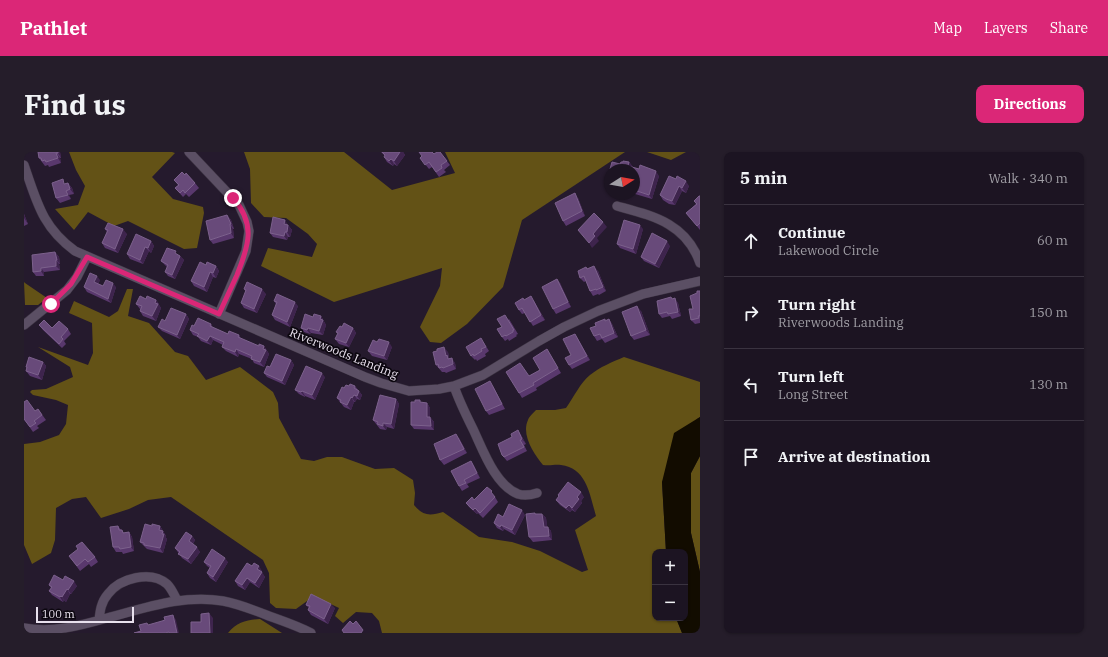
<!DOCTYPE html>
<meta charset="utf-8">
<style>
:root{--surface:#1c1422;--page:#251d2a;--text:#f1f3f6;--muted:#a09ea5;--line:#3a3340;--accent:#db2777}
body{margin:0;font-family:"IBM Plex Serif",serif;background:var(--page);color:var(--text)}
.controls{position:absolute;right:12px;bottom:12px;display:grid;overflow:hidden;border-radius:8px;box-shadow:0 1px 3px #0004}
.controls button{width:36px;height:36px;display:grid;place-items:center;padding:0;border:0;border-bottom:1px solid var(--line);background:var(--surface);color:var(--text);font:20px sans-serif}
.compass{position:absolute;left:580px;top:12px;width:36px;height:36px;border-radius:50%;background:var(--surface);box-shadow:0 1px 3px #0004;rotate:79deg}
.scale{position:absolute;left:12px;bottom:10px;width:98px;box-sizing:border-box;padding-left:4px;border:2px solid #e8e0ed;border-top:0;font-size:11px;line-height:14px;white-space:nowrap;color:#e8e0ed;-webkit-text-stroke:3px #0c070f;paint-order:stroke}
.stop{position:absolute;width:12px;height:12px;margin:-9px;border:3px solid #db2777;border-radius:50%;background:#fff}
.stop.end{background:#db2777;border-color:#fff;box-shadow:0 1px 4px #0008}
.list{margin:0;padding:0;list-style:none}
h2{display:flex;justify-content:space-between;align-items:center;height:52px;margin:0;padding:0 16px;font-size:17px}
h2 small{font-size:13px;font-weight:400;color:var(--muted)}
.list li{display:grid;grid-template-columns:26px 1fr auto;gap:12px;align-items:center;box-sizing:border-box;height:72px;padding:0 16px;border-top:1px solid var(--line)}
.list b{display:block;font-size:15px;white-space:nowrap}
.list p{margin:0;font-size:13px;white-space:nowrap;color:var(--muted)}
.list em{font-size:13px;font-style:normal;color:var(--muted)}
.icon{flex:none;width:22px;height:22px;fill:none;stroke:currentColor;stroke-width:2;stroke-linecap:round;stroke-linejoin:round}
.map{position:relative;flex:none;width:676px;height:481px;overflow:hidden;border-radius:8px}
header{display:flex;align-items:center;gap:24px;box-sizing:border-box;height:56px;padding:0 20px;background:var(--accent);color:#fff}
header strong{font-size:19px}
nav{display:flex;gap:22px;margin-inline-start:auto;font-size:14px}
.intro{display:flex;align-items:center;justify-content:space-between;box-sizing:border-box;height:96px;padding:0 24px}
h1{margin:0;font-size:28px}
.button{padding:10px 18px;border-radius:8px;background:var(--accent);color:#fff;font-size:14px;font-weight:700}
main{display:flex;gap:24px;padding:0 24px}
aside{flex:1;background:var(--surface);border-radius:8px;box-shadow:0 1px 3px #0004}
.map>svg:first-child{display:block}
.forest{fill:#635216}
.water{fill:#120c00}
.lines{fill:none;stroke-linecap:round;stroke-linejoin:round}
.minor-casing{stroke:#3e3544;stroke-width:10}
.minor{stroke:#5b4f64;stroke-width:9}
.wall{fill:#59386d}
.shaded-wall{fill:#3e244d}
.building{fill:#684a7a;stroke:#7c618c}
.route{stroke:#db2777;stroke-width:5}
.labels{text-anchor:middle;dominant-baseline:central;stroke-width:3.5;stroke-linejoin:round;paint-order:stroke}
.street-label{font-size:12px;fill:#e8e0ed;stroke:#0c070f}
</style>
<header>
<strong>Pathlet</strong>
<nav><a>Map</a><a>Layers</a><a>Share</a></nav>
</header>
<div class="intro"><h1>Find us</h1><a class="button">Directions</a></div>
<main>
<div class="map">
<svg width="676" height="481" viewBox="0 0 676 481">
<rect width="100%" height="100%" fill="#251a2d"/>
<path class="forest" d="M 45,0 L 148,0 L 151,1 L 128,25 L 149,47 L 179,55 L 180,61 L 173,96 L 160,97 L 104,69 L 90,74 L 64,60 L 50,78 L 31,57 L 54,53 L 61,34 L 52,18 Z
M 220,0 L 320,0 L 368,38 L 431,21 L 421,0 L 601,0 L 498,68 L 479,135 L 443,172 L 417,191 L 406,190 L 396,175 L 416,134 L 418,116 L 310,150 L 237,114 L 244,96 L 288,105 L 293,92 L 284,82 L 262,66 L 240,65 L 227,51 L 226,17 Z
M 623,0 L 662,0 L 647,8 Z
M 0,130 L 1,131 L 23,146 L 14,153 L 1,153 Z
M 103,137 L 109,137 L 104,164 L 125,171 L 151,200 L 164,204 L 182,228 L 216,215 L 249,240 L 254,251 L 255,266 L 277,307 L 290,309 L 303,305 L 318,305 L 351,317 L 370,316 L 389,328 L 391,341 L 390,353 C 399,364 406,364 419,360 L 455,385 L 488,390 L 516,399 L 558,420 L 564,418 L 551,378 L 572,364 C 566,344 563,316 537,313 C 531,312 527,314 519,313 C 510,302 497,283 504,268 C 505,265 509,261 512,258 L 531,258 L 542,256 C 550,245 556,231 566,223 C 576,215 588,210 600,205 L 676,230 L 676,265 L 673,267 L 638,330 L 642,400 L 631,400 L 631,466 L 652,466 L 658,481 L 358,481 L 355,469 L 348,461 L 332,460 L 319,471 L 311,464 L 315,456 L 290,444 L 272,457 L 252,456 L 246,451 L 245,421 L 239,408 L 147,345 L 124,348 L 105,357 L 77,366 L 62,345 L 48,347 L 32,356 L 31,388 L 27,401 L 8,412 L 0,393 L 0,292 L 16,290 L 35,283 L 42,272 L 44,253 L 32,248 L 9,243 L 6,240 L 8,238 L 22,237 L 49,225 L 46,215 L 14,195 L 64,213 L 69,201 L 68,171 L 45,161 L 50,149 L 85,165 L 94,159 Z
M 676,304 L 676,420 L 667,381 L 667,321 Z
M 236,467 L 258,481 L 204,481 C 213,470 223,468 236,467 Z"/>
<path class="water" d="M 676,265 L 676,304 L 667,321 L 667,381 L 676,420 L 676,481 L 658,481 L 652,466 L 661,466 L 661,400 L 642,400 L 638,330 L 650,281 Z"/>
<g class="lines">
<g class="minor-casing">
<path id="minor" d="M 165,0 L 215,53 L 223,70 L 225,79 L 222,99 L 195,162
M 0,13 C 13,50 18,75 51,99 L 341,225 L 357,231 L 385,239 L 415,237 L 430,234 L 459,223 L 515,189 L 540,175 L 574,159 L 619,142 L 676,129
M 593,54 C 629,64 662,71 676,111
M 0,173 L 43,138 L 53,125 L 63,105
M 430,234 C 435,249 442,263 449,277 C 459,298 471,333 494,342 C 500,344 507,343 513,341
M 75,468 C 76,459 77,450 84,442 C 96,426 127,418 143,432 C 148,437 150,443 153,448
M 0,476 C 29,481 55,474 83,466 C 121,456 160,442 199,449 C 215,452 230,458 245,464 C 259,469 274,474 287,481"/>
</g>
<use href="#minor" class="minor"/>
</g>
<path class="wall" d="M 14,0 L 36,0 L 37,6 L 36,6 L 37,11 L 25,15 L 24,13 L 21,14 L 15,6 Z
M 357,0 L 379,0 L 381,3 L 373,14 L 370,12 L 369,14 L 363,10 L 360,5 L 361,4 Z
M 416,0 L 426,13 L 420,18 L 422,20 L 415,25 L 408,15 L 405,17 L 396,6 Z
M 599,10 L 605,10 L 609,15 L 635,24 L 628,47 L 611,42 L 610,40 L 610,18 L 586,18 L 586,17 Z
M 161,23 L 171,31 L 175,36 L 165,45 L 162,42 L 159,45 L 151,36 L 154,33 L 150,28 Z
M 645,24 L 665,34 L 662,41 L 658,39 L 651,53 L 645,52 L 639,48 L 636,43 Z
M 44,31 L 48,36 L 50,42 L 45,43 L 47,47 L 36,51 L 32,46 L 42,32 Z
M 676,44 L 676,78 L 662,61 L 672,52 L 670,49 Z
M 554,46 L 561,64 L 542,74 L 539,69 Z
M 0,62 L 4,72 L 0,74 Z
M 203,63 L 207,68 L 210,77 L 209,77 L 210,86 L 189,92 L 186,88 Z
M 264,73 L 268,78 L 266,85 L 264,85 L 263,88 L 249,85 L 246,81 Z
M 81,77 L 103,82 L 94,101 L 81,96 L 78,91 L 83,80 Z
M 619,77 L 612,102 L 596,96 L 593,92 Z
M 127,89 L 130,94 L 127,101 L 125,99 L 119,112 L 106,107 L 103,102 Z
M 646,94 L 635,116 L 620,109 L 617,105 Z
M 31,100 L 35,105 L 36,112 L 35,112 L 36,118 L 20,120 L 20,124 L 12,124 L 9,120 Z
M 155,103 L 160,108 L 151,127 L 144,124 L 141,120 L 143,115 L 137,109 Z
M 182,113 L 192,114 L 195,119 L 192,126 L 189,125 L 183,140 L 170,134 L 167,129 Z
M 562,115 L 564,117 L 574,119 L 582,139 L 575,143 L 574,142 L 569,144 L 566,139 L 562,129 L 560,130 L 556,126 Z
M 533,127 L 536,131 L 547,155 L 532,162 L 529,157 Z
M 76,128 L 74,132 L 79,134 L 92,135 L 87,151 L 63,140 L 60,135 Z
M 220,137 L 242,142 L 233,161 L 220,156 L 217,151 L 222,140 Z
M 676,139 L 676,171 L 671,172 L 667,168 L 669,157 L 673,141 Z
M 122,147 L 132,148 L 135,152 L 135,153 L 137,156 L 132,169 L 119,164 L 116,159 L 117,157 L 116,157 L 112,152 Z
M 649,147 L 654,151 L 657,164 L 648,167 L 646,164 L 638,166 L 635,162 Z
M 500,148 L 510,149 L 521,168 L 509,174 L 501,161 L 498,162 L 495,158 Z
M 250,149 L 274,154 L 266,175 L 251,168 L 248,163 L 252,152 Z
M 617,159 L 626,183 L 610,188 L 607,184 Z
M 162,162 L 165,167 L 156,187 L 138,179 L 134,175 L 141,169 Z
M 297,164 L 302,173 L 299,183 L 287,181 L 286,182 L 280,180 L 277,176 L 289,165 Z
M 485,167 L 494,182 L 492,183 L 493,184 L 485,189 L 484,187 L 481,189 L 478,185 L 478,175 Z
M 585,167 L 588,172 L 594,185 L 581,191 L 578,187 L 573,189 L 570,184 L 572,174 Z
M 187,172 L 189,176 L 204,182 L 215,183 L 217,187 L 235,194 L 240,194 L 245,202 L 240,215 L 230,211 L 228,207 L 215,202 L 214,205 L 202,199 L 198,195 L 199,193 L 189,188 L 187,193 L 177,189 L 174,185 L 169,183 L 166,178 Z
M 15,173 L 28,176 L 44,177 L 47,182 L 40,189 L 42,192 L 38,196 L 19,178 Z
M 318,175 L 329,176 L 332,181 L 325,195 L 315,192 L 311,187 L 314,182 L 312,180 Z
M 551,182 L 554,187 L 566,208 L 548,217 L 545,213 Z
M 460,191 L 465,199 L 461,202 L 462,204 L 453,209 L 452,207 L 451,208 L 447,204 Z
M 368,195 L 363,208 L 348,204 L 344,199 Z
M 523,197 L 537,221 L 512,236 L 513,238 L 498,246 L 495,241 L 505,224 L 516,218 Z
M 424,200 L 425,206 L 431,211 L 432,217 L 422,221 L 421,220 L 418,220 L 412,213 Z
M 267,208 L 270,213 L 261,233 L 243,225 L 240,221 L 246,215 Z
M 19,210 L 22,214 L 18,228 L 6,224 L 2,219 L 3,216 L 2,215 Z
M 301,225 L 291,248 L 281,244 L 281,245 L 275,242 L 271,238 Z
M 325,234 L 331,234 L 338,243 L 336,248 L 333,247 L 331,250 L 330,250 L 327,258 L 320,255 L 313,246 L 320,236 Z
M 469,234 L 481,257 L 465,263 L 462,259 Z
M 372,247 L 375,252 L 370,277 L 363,275 L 362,278 L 356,277 L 349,268 Z
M 398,250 L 403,251 L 406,256 L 406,265 L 410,270 L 410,278 L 390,277 L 387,273 Z
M 14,257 L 22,268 L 13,274 L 15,276 L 9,280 L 0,267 Z
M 494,278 L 497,283 L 502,292 L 500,293 L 503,299 L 483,309 L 478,303 L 488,285 Z
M 435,286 L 443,301 L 420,313 L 416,308 Z
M 447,309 L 450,314 L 456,326 L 443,332 L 445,335 L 438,339 L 435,334 Z
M 534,343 L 560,345 L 557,349 L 558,351 L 551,360 L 548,358 L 546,360 L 536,353 L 532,348 L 535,345 Z
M 471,344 L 471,345 L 474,350 L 459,366 L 454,361 L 453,362 L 445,355 L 442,351 L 450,348 Z
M 512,362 L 518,362 L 522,366 L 523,375 L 527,379 L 528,388 L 509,390 L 505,385 Z
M 501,363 L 491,383 L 480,377 L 479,379 L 473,376 L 470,371 L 479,365 Z
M 94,374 L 97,378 L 98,378 L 100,381 L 105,380 L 108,385 L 110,399 L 99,402 L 98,400 L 92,400 L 89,395 Z
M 128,374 L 136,374 L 142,384 L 142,386 L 143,387 L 139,401 L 123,397 L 116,390 Z
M 168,384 L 171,388 L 169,392 L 176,400 L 167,412 L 158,406 L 151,396 Z
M 45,404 L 71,405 L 74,410 L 67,415 L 65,412 L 56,419 Z
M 180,410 L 204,410 L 192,430 L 186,426 L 183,421 L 186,416 L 183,414 Z
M 228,414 L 238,419 L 237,420 L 241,425 L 235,436 L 226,430 L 221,438 L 214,434 L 211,429 Z
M 39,428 L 53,434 L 47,442 L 46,442 L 42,450 L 40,448 L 39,450 L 28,443 L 25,439 L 27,436 L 25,433 Z
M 282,453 L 311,456 L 304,472 L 287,463 L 284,458 L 285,456 Z"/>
<path class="shaded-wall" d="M 34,0 L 36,0 L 37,6 L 34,1 Z
M 376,0 L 379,0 L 381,3 L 373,14 L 370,9 Z
M 32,1 L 36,6 L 37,11 L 34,6 Z
M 367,7 L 370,12 L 369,14 L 365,9 Z
M 605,10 L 609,15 L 608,18 L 604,14 Z
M 632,19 L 635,24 L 628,47 L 625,43 Z
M 662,29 L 665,34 L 662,41 L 658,36 Z
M 44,31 L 48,36 L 50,42 L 46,37 Z
M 655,34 L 658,39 L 651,53 L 648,49 Z
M 42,39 L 45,43 L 47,47 L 44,43 Z
M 551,41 L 554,46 L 561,64 L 558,59 Z
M 0,62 L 4,72 L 0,66 Z
M 203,63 L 207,68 L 210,77 L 207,72 Z
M 261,68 L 264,73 L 260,72 Z
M 579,70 L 583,75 L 573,86 L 575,89 L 568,96 L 565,91 L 569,82 Z
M 206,72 L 209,77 L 210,86 L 207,81 Z
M 264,73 L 268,78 L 266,85 L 263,80 Z
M 616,73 L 619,77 L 612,102 L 609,97 Z
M 99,77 L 103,82 L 94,101 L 91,97 Z
M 261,80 L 264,85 L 263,88 L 260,84 Z
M 127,89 L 130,94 L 127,101 L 124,96 Z
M 643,89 L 646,94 L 635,116 L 631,112 Z
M 121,95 L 125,99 L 119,112 L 116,108 Z
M 31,100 L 35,105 L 36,112 L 33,108 Z
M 156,104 L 160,108 L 151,127 L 148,123 Z
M 32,108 L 35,112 L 36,118 L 32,114 Z
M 192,114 L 195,119 L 192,126 L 189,121 Z
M 570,114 L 574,119 L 582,139 L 579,135 Z
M 17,116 L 20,120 L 20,124 L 17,119 Z
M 186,120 L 189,125 L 183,140 L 180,135 Z
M 73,124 L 76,128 L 73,135 L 70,130 Z
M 533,127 L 536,131 L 547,155 L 544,150 Z
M 89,131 L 92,135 L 87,151 L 84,147 Z
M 238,137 L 242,142 L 233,161 L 230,157 Z
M 507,144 L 510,149 L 521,168 L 517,163 Z
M 651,146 L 654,151 L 657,164 L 654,160 Z
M 132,148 L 135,152 L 135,153 L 137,156 L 132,169 L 128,164 L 131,151 Z
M 271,150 L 274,154 L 266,175 L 263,170 Z
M 613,154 L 617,159 L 626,183 L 622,178 Z
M 162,162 L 165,167 L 156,187 L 153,183 Z
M 297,164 L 302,173 L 299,183 L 295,179 Z
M 585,167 L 588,172 L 594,185 L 590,181 Z
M 284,176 L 287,181 L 286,182 L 283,178 Z
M 329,176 L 332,181 L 325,195 L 322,191 Z
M 551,182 L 554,187 L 566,208 L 563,204 Z
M 186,184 L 189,188 L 187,193 L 183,189 Z
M 365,190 L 368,195 L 363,208 L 360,204 Z
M 240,194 L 245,202 L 240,215 L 236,210 Z
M 420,195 L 424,200 L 425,206 L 427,208 L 427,211 L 422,204 Z
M 212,197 L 215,202 L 214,205 L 211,200 Z
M 428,206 L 431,211 L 432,217 L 429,212 Z
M 267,208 L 270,213 L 261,233 L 258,229 Z
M 19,210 L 22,214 L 18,228 L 14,223 Z
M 298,221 L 301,225 L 291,248 L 288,243 Z
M 278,239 L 281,244 L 281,245 L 277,240 Z
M 335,239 L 338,243 L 336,248 L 333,244 Z
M 330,243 L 333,247 L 331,250 L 328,246 Z
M 327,245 L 330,250 L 327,258 L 323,253 Z
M 372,247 L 375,252 L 370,277 L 367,272 Z
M 403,251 L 406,256 L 406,270 L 403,265 Z
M 406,265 L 410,270 L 410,278 L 407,274 Z
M 359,271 L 363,275 L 362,278 L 359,274 Z
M 494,278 L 497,283 L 502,292 L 498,287 Z
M 432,282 L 435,286 L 443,301 L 440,297 Z
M 447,309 L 450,314 L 456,326 L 453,321 Z
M 557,340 L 560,345 L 557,349 L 558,351 L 551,360 L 548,356 L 553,345 Z
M 545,353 L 548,358 L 546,360 L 542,356 Z
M 451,356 L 454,361 L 453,362 L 449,358 Z
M 498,358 L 501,363 L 491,383 L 488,378 Z
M 518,362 L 522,366 L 524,380 L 520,375 Z
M 477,373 L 480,377 L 479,379 L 476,375 Z
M 136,374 L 142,384 L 142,386 L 143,387 L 139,401 L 136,396 L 135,378 Z
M 524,375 L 527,379 L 528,388 L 525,384 Z
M 105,380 L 108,385 L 110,399 L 107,395 Z
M 168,384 L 171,388 L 168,394 L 165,389 Z
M 173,395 L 176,400 L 167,412 L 164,407 Z
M 201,406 L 204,410 L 192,430 L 189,425 Z
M 235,414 L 238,419 L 236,422 L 233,417 Z
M 238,420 L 241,425 L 235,436 L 231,431 Z
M 223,426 L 226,430 L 221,438 L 218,433 Z
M 50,429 L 53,434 L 47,442 L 44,438 Z
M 43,437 L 46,442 L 42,450 L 38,445 Z
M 37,444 L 40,448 L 39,450 L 36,445 Z
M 307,452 L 311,456 L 304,472 L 300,467 Z
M 185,461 L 189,466 L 189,481 L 186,481 Z
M 149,463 L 152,468 L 155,481 L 153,481 Z"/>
<path class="building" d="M 14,0 L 34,0 L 34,1 L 32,1 L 34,6 L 22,10 L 21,8 L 18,9 L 17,6 L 15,6 Z
M 358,0 L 376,0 L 370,9 L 367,7 L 365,9 L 360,5 L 361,3 Z
M 395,0 L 408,0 L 410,2 L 413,0 L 416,0 L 423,9 L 417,13 L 418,16 L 412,20 L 405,10 L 401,13 L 396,6 L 398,4 Z
M 599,9 L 605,10 L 604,14 L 615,17 L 616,13 L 632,19 L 625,43 L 610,38 L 610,18 L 588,18 L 586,17 L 588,10 L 596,12 L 597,10 L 599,10 Z
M 158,20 L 161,23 L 162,21 L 171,31 L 161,41 L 159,38 L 156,41 L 151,36 L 155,33 L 150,28 Z
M 645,24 L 652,27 L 653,24 L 662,29 L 658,36 L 655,34 L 648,49 L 642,47 L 636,43 Z
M 39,27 L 40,32 L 44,31 L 46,37 L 42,39 L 44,43 L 32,46 L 28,31 Z
M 551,41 L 558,59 L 539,69 L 531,51 Z
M 675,44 L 676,44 L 676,71 L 673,74 L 662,61 L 673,52 L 670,49 Z
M 570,61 L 579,70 L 569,82 L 571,84 L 565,91 L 554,78 Z
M 203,63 L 207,72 L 206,72 L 207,81 L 186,88 L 182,69 Z
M 249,65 L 261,68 L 260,72 L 264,73 L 263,80 L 261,80 L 260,84 L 246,81 Z
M 600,68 L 616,73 L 609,97 L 593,92 Z
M 84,71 L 99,77 L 91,97 L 78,91 L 84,78 L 81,77 Z
M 628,81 L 643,89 L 631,112 L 617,105 Z
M 112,82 L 127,89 L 124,96 L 121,95 L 116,108 L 103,102 Z
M 143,96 L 152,99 L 151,101 L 156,104 L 148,123 L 141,120 L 144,113 L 137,109 Z
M 31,100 L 33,108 L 32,108 L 32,114 L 17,116 L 17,119 L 9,120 L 8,103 Z
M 176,110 L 182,113 L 183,110 L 192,114 L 189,121 L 186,120 L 180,135 L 167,129 Z
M 570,114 L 579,135 L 572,138 L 572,137 L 566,139 L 560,124 L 556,126 L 554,119 L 562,115 L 563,117 Z
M 66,121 L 73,124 L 70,130 L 79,134 L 82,128 L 89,131 L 84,147 L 60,135 Z
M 533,127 L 544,150 L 529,157 L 518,135 Z
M 223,130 L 238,137 L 230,157 L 217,151 L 222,138 L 220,137 Z
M 673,139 L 676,139 L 676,164 L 674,164 L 675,166 L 667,168 L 665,157 L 669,157 L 666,144 L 673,141 Z
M 253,142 L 271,150 L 263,170 L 248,163 L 253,150 L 250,149 Z
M 116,144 L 122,147 L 123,144 L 132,148 L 131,151 L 134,152 L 128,164 L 116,159 L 118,154 L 112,152 Z
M 507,144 L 517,163 L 506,170 L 498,156 L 495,158 L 491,151 L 499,146 L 500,148 Z
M 647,145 L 648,147 L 651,146 L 654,160 L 644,162 L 643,160 L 635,162 L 633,149 Z
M 613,154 L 622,178 L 607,184 L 598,160 Z
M 147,156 L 162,162 L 153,183 L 134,175 L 138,167 L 141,169 Z
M 281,162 L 289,165 L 290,162 L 297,164 L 296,167 L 299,168 L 295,179 L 284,176 L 283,178 L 277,176 Z
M 481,163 L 490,178 L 489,178 L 489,180 L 482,184 L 481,183 L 478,185 L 473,177 L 478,175 L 473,167 Z
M 174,166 L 187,172 L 186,174 L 204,182 L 205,179 L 215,183 L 214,185 L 235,194 L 235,192 L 240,194 L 239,197 L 242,198 L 236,210 L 227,207 L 228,204 L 212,197 L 211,200 L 198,195 L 200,190 L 186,184 L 183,189 L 173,184 L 175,182 L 166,178 L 168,173 L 170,174 Z
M 581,167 L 581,169 L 585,167 L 590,181 L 578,186 L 576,182 L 570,184 L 566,176 L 572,174 L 571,171 Z
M 20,168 L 28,176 L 35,169 L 44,177 L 37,185 L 39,187 L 35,192 L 15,173 Z
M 320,171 L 329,176 L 322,191 L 311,187 L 314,181 L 312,180 L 316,174 L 318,175 Z
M 551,182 L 563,204 L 545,213 L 541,206 L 547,203 L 539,187 Z
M 457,186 L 462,195 L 457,197 L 458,199 L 450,204 L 449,202 L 447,204 L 442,195 Z
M 355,187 L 365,190 L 360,204 L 344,199 L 349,188 L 353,190 Z
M 420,195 L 422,204 L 423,203 L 424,207 L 428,206 L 429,212 L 419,216 L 418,215 L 415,216 L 414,212 L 412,213 L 409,200 L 413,199 L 413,197 Z
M 523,197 L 534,216 L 509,231 L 510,233 L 495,241 L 482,220 L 496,211 L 505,224 L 516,218 L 509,206 Z
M 252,202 L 267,208 L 258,229 L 240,221 L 243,214 L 246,215 Z
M 5,205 L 19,210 L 14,223 L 2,219 L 3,215 L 2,215 Z
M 282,214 L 298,221 L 288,243 L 278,239 L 277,240 L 271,238 Z
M 466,229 L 478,252 L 462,259 L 451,237 Z
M 326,232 L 331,234 L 330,236 L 335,239 L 333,244 L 330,243 L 328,246 L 327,245 L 323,253 L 316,250 L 317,248 L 313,246 L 318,235 L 320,236 L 322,233 L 325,234 Z
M 356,243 L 372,247 L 367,272 L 359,271 L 359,274 L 353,272 L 354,270 L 349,268 Z
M 3,248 L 11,259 L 14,257 L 18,263 L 10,269 L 12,271 L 6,275 L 0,267 L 0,250 Z
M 391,248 L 396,248 L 396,250 L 403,251 L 403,265 L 406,265 L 407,274 L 387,273 L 387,250 L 391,250 Z
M 494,278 L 498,287 L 496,288 L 500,295 L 480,305 L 478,303 L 474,292 L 488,285 L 487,282 Z
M 432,282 L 440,297 L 416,308 L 410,292 Z
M 447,309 L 453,321 L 440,328 L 442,331 L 435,334 L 427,319 Z
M 544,330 L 557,340 L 553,345 L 555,347 L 548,356 L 545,353 L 542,356 L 532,348 L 535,344 L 534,343 Z
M 463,335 L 468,339 L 467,340 L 471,345 L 456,361 L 451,356 L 449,358 L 442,351 L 448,345 L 450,348 Z
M 485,352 L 498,358 L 488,378 L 477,373 L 476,375 L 470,371 L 474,362 L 479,365 Z
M 511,361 L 511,362 L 518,362 L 520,375 L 524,375 L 525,384 L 505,385 L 502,362 Z
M 121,372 L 128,374 L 128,372 L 136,374 L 135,378 L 139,379 L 138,382 L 140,382 L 136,396 L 120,393 L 120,391 L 116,390 Z
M 94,374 L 95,378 L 98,378 L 99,381 L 105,380 L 107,395 L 96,397 L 95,395 L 89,395 L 86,375 Z
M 162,380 L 168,384 L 165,389 L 173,395 L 164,407 L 154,402 L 156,400 L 151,396 Z
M 58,390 L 71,405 L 64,410 L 61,407 L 53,414 L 45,404 L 54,397 L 52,394 Z
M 188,397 L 201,406 L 189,425 L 183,421 L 187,414 L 180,410 Z
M 223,411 L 228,414 L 230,411 L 235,414 L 233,417 L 238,420 L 231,431 L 223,426 L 218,433 L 211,429 Z
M 30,423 L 39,428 L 41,424 L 50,429 L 44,438 L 43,437 L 38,445 L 37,444 L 36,445 L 25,439 L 28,435 L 25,433 Z
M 287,442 L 307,452 L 300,467 L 284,458 L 286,454 L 282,453 Z
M 185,461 L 186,481 L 167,481 L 167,470 L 177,470 L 177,462 Z
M 149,463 L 153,481 L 145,481 L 145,480 L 141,481 L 110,481 L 117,479 L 115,473 L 123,471 L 124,473 L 138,469 L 141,468 L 140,465 Z
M 326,469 L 329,472 L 332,469 L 339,478 L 337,481 L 320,481 L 318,478 Z"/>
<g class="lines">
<path class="route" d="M 27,152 L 47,132 L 63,105 L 195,162 C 201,149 207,136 213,123 C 225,93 232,72 209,46"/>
</g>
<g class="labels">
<g class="street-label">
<text transform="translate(320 201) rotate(22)">Riverwoods Landing</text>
</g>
</g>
</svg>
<div class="controls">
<button>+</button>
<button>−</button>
</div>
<svg class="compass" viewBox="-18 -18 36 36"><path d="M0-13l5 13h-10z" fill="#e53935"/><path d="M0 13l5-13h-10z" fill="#a09ea5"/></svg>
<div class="scale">100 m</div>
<div class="stop" style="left:27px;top:152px"></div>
<div class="stop end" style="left:209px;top:46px"></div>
</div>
<aside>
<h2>5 min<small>Walk · 340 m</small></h2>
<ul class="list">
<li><svg class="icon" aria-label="ahead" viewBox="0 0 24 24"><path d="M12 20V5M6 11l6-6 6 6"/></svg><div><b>Continue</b><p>Lakewood Circle</p></div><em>60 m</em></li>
<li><svg class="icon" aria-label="right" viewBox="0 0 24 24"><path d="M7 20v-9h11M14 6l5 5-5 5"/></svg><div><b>Turn right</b><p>Riverwoods Landing</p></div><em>150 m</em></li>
<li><svg class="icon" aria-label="left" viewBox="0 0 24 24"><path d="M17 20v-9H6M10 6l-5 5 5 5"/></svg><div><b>Turn left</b><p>Long Street</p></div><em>130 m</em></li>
<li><svg class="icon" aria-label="arrive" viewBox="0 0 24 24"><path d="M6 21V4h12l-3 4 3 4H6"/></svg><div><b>Arrive at destination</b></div></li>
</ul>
</aside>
</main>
